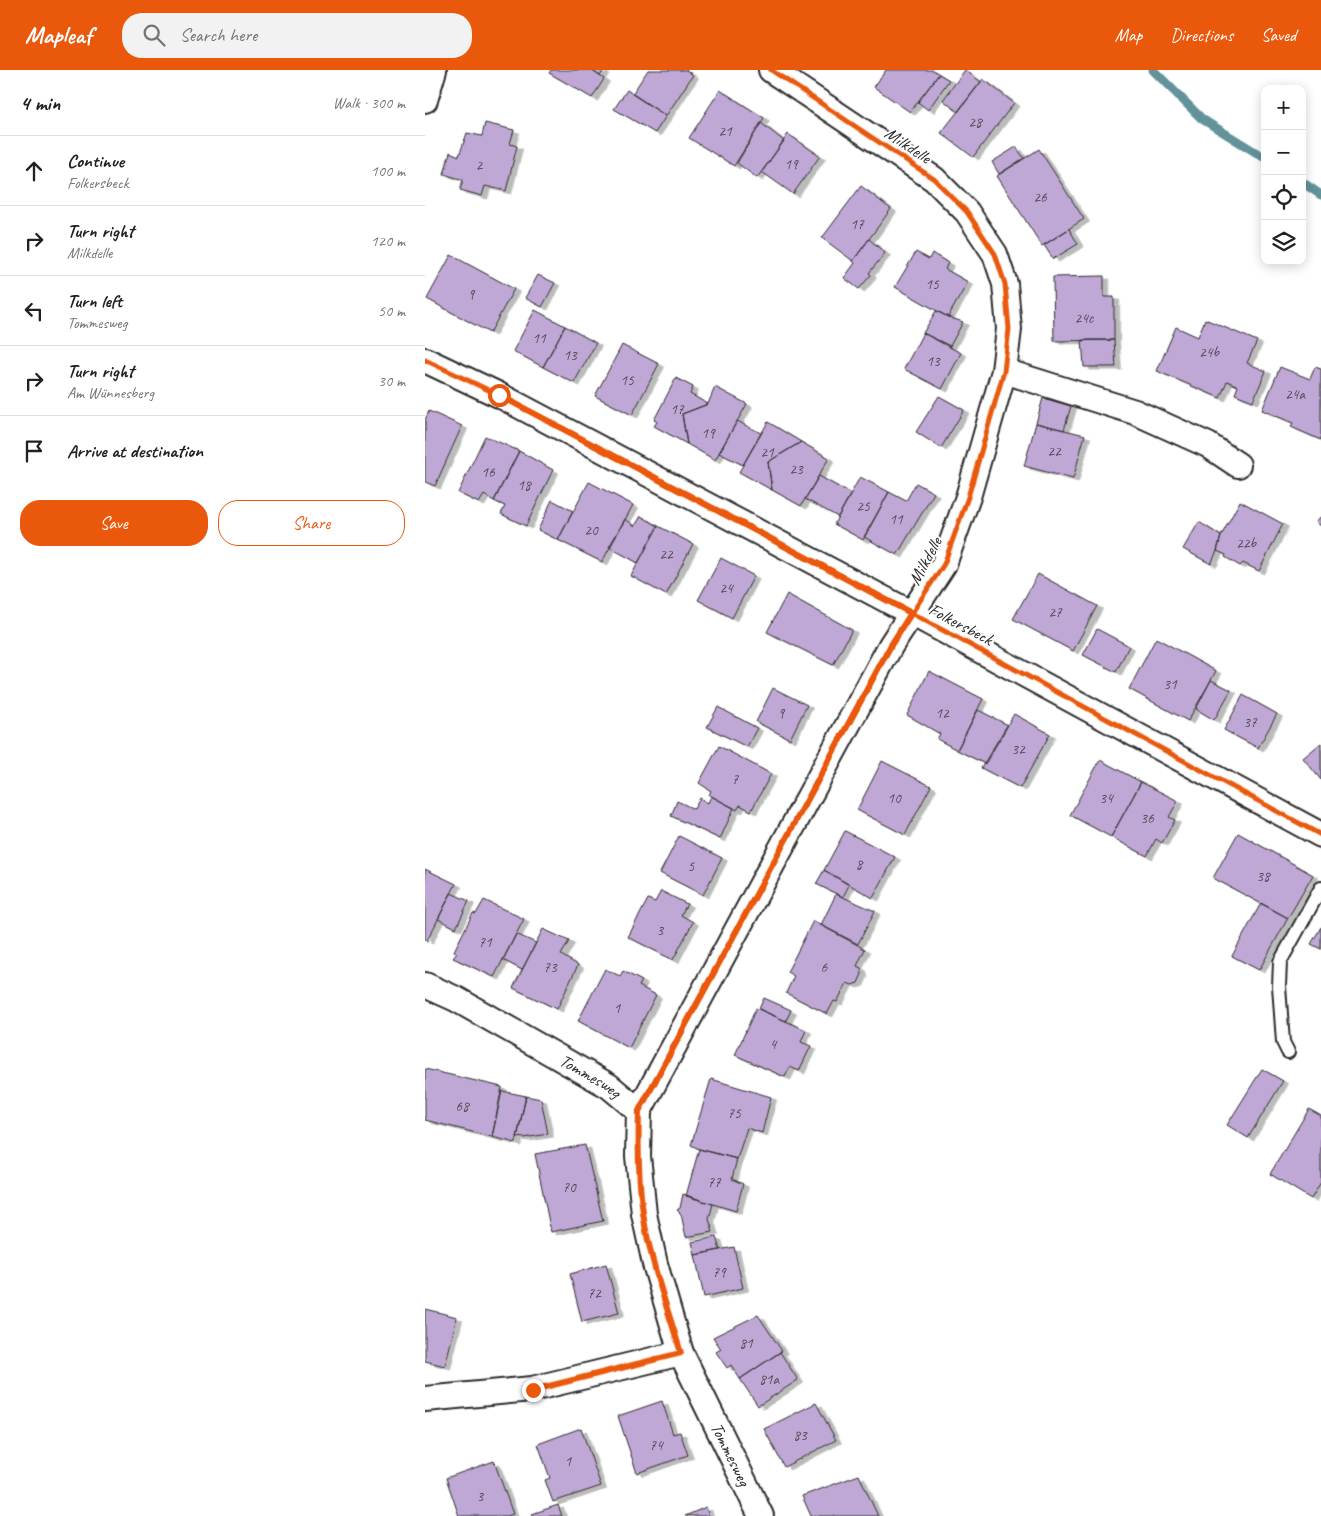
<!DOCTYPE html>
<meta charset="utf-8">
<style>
:root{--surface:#fff;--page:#f2f2f2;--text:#202124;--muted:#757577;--line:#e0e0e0;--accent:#ea580c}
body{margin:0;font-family:Caveat,sans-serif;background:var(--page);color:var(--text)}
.controls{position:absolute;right:15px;top:15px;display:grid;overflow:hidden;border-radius:10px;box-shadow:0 2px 12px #0003}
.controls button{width:45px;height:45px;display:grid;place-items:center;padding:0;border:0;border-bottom:1px solid var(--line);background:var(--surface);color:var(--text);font:25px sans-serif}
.stop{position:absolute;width:15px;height:15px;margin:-11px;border:4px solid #ea580c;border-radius:50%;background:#fff}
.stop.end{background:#ea580c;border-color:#fff;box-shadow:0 1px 5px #0008}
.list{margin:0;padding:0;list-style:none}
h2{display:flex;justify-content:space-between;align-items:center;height:65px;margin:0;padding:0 20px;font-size:21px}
h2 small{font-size:16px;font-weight:400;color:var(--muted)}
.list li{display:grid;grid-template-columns:32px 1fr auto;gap:15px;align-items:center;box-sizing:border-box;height:70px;padding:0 20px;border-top:1px solid var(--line)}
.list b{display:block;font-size:19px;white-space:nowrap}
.list p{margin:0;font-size:16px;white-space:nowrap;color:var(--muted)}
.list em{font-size:16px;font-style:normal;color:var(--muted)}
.actions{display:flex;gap:10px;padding:15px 20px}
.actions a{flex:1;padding:11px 0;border:1px solid var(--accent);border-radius:20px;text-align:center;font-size:18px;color:var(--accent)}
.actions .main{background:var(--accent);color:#fff}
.icon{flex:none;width:28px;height:28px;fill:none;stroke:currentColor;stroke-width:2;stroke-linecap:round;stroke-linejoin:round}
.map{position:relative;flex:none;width:896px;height:1446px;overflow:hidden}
header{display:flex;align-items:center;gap:30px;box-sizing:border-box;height:70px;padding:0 25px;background:var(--accent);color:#fff}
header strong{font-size:24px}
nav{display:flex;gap:28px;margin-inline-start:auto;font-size:18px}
.search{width:350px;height:45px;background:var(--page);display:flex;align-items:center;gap:12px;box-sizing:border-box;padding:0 18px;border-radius:20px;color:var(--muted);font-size:19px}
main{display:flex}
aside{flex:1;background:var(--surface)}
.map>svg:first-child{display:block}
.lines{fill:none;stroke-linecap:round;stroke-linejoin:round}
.stream{stroke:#63929b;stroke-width:9}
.building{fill:#c0a8d6;stroke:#2b2b2b;filter:url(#shadow)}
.lane-casing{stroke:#2b2b2b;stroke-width:16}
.street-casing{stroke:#2b2b2b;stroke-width:28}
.lane{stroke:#fff;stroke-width:12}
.street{stroke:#fff;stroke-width:24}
.cycleway-casing{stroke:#fff;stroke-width:8}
.cycleway{stroke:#e8590c;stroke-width:5}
.route{stroke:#ea580c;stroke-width:6}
.labels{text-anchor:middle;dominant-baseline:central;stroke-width:4;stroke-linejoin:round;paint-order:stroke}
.number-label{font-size:15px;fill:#504a56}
.street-label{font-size:18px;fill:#2b2b2b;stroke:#fff}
</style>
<header>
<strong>Mapleaf</strong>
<div class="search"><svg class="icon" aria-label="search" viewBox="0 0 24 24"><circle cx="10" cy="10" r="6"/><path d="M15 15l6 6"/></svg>Search here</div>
<nav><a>Map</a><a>Directions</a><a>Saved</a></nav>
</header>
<main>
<aside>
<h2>4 min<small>Walk · 300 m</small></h2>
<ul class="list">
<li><svg class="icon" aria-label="ahead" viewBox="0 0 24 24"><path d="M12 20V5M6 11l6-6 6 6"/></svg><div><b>Continue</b><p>Folkersbeck</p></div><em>100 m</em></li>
<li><svg class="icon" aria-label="right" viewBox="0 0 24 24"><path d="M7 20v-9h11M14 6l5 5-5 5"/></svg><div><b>Turn right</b><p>Milkdelle</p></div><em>120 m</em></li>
<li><svg class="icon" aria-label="left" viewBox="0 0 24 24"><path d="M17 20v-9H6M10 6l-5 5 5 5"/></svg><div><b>Turn left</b><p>Tommesweg</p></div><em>50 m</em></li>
<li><svg class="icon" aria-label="right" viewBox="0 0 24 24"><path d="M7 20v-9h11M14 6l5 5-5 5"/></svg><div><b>Turn right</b><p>Am Wünnesberg</p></div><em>30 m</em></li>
<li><svg class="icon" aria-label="arrive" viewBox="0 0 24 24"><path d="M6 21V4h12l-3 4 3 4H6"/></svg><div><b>Arrive at destination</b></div></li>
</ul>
<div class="actions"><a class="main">Save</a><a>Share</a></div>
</aside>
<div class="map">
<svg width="896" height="1446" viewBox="0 0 896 1446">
<defs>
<filter id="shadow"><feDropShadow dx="5.5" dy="3" stdDeviation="0" flood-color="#0004"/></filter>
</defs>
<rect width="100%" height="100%" fill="#fff"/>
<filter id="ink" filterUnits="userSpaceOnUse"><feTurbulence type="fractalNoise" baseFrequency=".02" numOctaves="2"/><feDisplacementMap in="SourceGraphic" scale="10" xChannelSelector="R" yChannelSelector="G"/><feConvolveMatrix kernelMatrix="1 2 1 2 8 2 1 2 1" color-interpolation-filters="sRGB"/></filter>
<g filter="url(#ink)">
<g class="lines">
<path class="stream" d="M 728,0 L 777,49 L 840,88
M 877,112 L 896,125"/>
</g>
<path class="building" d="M 126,0 L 166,0 L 179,9 L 167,28 L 124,3 Z
M 166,0 L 179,0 L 175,6 Z
M 223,0 L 261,0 L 268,5 L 241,46 L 207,24 Z
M 461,0 L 508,0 L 514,4 L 485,42 L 449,17 Z
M 540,0 L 556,12 L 533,42 L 518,30 Z
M 514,4 L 524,10 L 503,40 L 493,32 Z
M 558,9 L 589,33 L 548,87 L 516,63 Z
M 202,20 L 241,46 L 230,63 L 189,39 Z
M 295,20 L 339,48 L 309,96 L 264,68 Z
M 60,53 L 89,60 L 85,74 L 92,76 L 81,121 L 60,116 L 57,126 L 35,120 L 38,110 L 19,104 L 25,82 L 34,86 L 42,63 L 57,66 Z
M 336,53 L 359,71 L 332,108 L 312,93 Z
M 363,64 L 395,86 L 368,124 L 337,102 Z
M 591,77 L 599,88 L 574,104 L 567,92 Z
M 614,79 L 659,149 L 617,176 L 572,106 Z
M 436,116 L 466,139 L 428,191 L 397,168 Z
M 644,159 L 653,174 L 628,189 L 619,175 Z
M 444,169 L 460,183 L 444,203 L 446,205 L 434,219 L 419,208 L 430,193 L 428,191 Z
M 491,182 L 504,189 L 507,183 L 523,193 L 520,199 L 543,212 L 523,247 L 470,217 Z
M 26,185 L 89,219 L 65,263 L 2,229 Z
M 113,205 L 130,213 L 117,237 L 100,228 Z
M 679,206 L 679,227 L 689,227 L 689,270 L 629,271 L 628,207 Z
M 110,240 L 140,256 L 118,297 L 88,281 Z
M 511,241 L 523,247 L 538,252 L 525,276 L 498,263 Z
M 780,249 L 832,271 L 822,293 L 841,301 L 828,331 L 810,324 L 813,316 L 802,311 L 795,328 L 732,301 L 751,257 L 773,267 Z
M 140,256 L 171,273 L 149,313 L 118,297 Z
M 498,263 L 536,283 L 517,319 L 479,299 Z
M 657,270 L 689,270 L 691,297 L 659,297 Z
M 197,275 L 234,294 L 207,345 L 170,326 Z
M 855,297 L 885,309 L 890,297 L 896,299 L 896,370 L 866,357 L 868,353 L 837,340 Z
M 251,308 L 268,317 L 265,324 L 283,334 L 257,344 L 262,374 L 229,356 L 232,352 L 229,350 Z
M 290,317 L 322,334 L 290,390 L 262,374 L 257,344 L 283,334 Z
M 514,326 L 539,340 L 516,378 L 491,362 Z
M 618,328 L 646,336 L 639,360 L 611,353 Z
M 4,341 L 37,356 L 10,416 L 0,412 L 0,350 Z
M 312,351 L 336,363 L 318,395 L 294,383 Z
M 343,352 L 376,372 L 343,392 L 347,420 L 314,402 Z
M 611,353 L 660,365 L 648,409 L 599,396 Z
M 60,366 L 94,381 L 69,431 L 59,425 L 54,433 L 33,423 Z
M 376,372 L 404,388 L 376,436 L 347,420 L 343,392 Z
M 94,381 L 128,400 L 101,456 L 76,444 L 80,436 L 69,431 Z
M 394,406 L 426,424 L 413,447 L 380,429 Z
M 435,407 L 464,422 L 438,470 L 409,454 Z
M 164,412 L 208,435 L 177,492 L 133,470 Z
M 491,413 L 509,423 L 472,485 L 439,467 L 464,422 L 481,431 Z
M 127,430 L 148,441 L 133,470 L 113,460 Z
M 815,431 L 858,454 L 834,501 L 818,493 L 815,496 L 800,487 L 801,485 L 792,481 L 796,466 Z
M 216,446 L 233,456 L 213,493 L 184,477 L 200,449 L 210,456 Z
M 896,446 L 896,456 L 891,452 Z
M 774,452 L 796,466 L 792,481 L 786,494 L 758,479 Z
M 233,456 L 268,474 L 241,525 L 206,506 Z
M 296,488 L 329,506 L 307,548 L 273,530 Z
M 613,504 L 672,536 L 648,581 L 588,549 Z
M 362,524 L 427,560 L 408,595 L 342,562 Z
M 672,559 L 704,576 L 691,602 L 658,585 Z
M 731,568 L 791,601 L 763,651 L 704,619 Z
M 504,601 L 558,629 L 532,680 L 512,669 L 515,664 L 482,645 Z
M 786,610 L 806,620 L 789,650 L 771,639 Z
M 348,618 L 382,635 L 365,669 L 331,652 Z
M 818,625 L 852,644 L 833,678 L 799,660 Z
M 293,637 L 332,658 L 322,677 L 282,657 Z
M 553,640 L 583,655 L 560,694 L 532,680 Z
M 589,644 L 625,664 L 595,718 L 556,698 Z
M 896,673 L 896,710 L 878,688 Z
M 294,676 L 346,704 L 326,741 L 315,735 L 312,740 L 286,726 L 284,725 L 286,721 L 274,713 Z
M 675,690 L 716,712 L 686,767 L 645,745 Z
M 457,691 L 506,716 L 480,765 L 432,740 Z
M 716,712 L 753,731 L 744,747 L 750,750 L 737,773 L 731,769 L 722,786 L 686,767 Z
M 286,726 L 309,738 L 295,769 L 246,746 L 252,731 L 269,739 L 275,728 L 283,733 Z
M 420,761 L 470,787 L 448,828 L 399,800 Z
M 813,763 L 888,805 L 863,848 L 788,808 Z
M 254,766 L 297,788 L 278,825 L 235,803 Z
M 0,799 L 31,814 L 2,871 L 0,870 Z
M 399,800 L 424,815 L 418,827 L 391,814 Z
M 236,821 L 262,834 L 256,845 L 268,852 L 248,890 L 203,867 L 223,829 L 230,832 Z
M 26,823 L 44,831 L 31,858 L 13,849 Z
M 411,824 L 450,841 L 433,874 L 396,855 Z
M 59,830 L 99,849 L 69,907 L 28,888 L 32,883 L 29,881 L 48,843 L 51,844 Z
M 836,833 L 863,848 L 834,900 L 807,886 Z
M 388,851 L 440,879 L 432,896 L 436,898 L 437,904 L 433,913 L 427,915 L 422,913 L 412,932 L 409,931 L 402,944 L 361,923 L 369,906 L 362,902 Z
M 896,857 L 896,879 L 886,874 Z
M 118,859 L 144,871 L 136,885 L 153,895 L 132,939 L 88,918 Z
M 91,864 L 111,873 L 97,900 L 78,890 Z
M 180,899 L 195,906 L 198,901 L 217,911 L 214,916 L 231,925 L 204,978 L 153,951 Z
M 339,928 L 366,940 L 361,951 L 334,939 Z
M 331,938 L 381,960 L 376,972 L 386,976 L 374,1001 L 365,997 L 360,1007 L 310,985 Z
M 0,999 L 77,1017 L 67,1067 L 0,1050 Z
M 837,999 L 858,1011 L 823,1068 L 802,1055 Z
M 286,1009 L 346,1027 L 337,1063 L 322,1058 L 312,1089 L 274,1079 L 266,1075 Z
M 77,1021 L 101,1026 L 91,1073 L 67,1067 Z
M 101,1026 L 116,1029 L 123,1064 L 99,1068 L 92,1067 Z
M 884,1039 L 896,1046 L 896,1112 L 886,1129 L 845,1104 Z
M 160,1075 L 178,1151 L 126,1162 L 110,1084 Z
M 274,1079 L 312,1089 L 307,1109 L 318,1114 L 311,1141 L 261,1126 Z
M 258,1124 L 288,1134 L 284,1149 L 288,1162 L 261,1167 L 256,1144 L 252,1140 L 255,1138 Z
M 291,1167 L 295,1180 L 270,1185 L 267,1172 Z
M 309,1177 L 318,1218 L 279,1227 L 270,1185 Z
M 181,1194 L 194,1243 L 157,1252 L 145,1204 Z
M 0,1239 L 32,1247 L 20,1296 L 0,1291 Z
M 333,1245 L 357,1281 L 315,1309 L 306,1295 L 302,1298 L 291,1282 L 296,1279 L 288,1267 Z
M 355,1282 L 373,1310 L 333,1336 L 315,1309 Z
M 237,1331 L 248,1364 L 255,1362 L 263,1385 L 212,1403 L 193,1346 Z
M 391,1333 L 411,1370 L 359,1397 L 339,1359 Z
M 156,1358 L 176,1416 L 128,1432 L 120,1410 L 125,1408 L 113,1374 Z
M 69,1391 L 88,1444 L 82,1446 L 34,1446 L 21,1408 Z
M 434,1405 L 453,1446 L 386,1446 L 377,1426 Z
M 133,1435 L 137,1446 L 108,1446 L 107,1444 Z
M 281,1437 L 284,1446 L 260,1446 Z"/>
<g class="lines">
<g class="lane-casing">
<path id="lane" d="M 863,982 L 858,972 L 854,916 L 855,892 L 896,818"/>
</g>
<g class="street-casing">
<g id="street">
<path d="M 0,30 L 9,0"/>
<path d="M 0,290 L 74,325 L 486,543 L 896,765"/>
<path d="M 579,301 L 710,342 L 783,375 L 813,395"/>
<path id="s1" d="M 0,915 L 31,929 L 184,1016 L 214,1041 L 213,1086 L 219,1144 L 230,1194 L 256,1283 L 336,1446"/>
<path d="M 214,1041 L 466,575 L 519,494 L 543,427 L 579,301 L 584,259 L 580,214 L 570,184 L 542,142 L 509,109 L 346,0"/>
<path d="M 0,1329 L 107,1319 L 256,1283"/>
</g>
</g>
<use href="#lane" class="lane"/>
<use href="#street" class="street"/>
<g class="cycleway-casing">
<path id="cycleway" d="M 0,290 L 74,325 L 486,543 L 896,765
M 214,1041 L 466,575 L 519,494 L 543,427 L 579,301 L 584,259 L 580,214 L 570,184 L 542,142 L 509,109 L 346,0"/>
</g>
<use href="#cycleway" class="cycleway"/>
</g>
</g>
<g class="lines" filter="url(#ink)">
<path class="route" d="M 74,325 L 486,543 L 466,575 L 214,1041 C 213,1075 213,1109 218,1143 C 225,1191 242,1237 256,1283 L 108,1320"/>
</g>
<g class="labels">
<g class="number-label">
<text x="550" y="52">28</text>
<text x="300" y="61">21</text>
<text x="366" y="94">19</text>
<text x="54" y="95">2</text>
<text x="615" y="127">26</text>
<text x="432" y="154">17</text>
<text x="507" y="214">15</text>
<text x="46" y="224">9</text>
<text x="659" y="248">24c</text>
<text x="114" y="268">11</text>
<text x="784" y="282">24b</text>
<text x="145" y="285">13</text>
<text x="508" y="291">13</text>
<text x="202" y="310">15</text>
<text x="870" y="324">24a</text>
<text x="252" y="339">17</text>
<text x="283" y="363">19</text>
<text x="629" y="381">22</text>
<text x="342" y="382">21</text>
<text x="371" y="399">23</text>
<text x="63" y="402">16</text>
<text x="99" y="415">18</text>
<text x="438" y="436">25</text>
<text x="471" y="449">11</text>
<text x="166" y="460">20</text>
<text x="821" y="473">22b</text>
<text x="241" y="484">22</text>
<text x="301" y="518">24</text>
<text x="630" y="542">27</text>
<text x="745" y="614">31</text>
<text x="356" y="643">9</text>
<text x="517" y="643">12</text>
<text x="825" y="652">37</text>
<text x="593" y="679">32</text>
<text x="310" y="709">7</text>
<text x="469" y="728">10</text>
<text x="681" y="728">34</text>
<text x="722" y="748">36</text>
<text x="434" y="794">8</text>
<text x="266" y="796">5</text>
<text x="838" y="806">38</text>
<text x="235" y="860">3</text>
<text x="60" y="872">71</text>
<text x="125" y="897">73</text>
<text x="399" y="897">6</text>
<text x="192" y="938">1</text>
<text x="348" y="974">4</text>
<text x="37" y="1036">68</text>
<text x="309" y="1043">75</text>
<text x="289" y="1112">77</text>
<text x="144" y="1117">70</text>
<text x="294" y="1202">79</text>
<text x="169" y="1223">72</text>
<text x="321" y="1273">81</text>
<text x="344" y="1309">81a</text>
<text x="375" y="1365">83</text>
<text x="231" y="1375">74</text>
<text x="143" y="1391">1</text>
<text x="55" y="1426">3</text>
</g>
<g class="street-label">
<text transform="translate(483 75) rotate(34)">Milkdelle</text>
<text transform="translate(500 491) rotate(-62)">Milkdelle</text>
<text transform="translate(536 554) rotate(28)">Folkersbeck</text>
<text stroke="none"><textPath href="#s1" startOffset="189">Tommesweg</textPath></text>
<text stroke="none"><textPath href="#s1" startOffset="609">Tommesweg</textPath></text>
</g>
</g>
</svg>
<div class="controls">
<button>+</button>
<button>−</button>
<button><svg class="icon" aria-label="locate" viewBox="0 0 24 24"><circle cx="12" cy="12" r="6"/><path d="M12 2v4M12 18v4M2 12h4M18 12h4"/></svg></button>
<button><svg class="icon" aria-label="layers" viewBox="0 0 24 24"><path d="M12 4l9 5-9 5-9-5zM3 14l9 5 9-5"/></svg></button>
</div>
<div class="stop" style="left:74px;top:325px"></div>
<div class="stop end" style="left:108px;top:1320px"></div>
</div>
</main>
